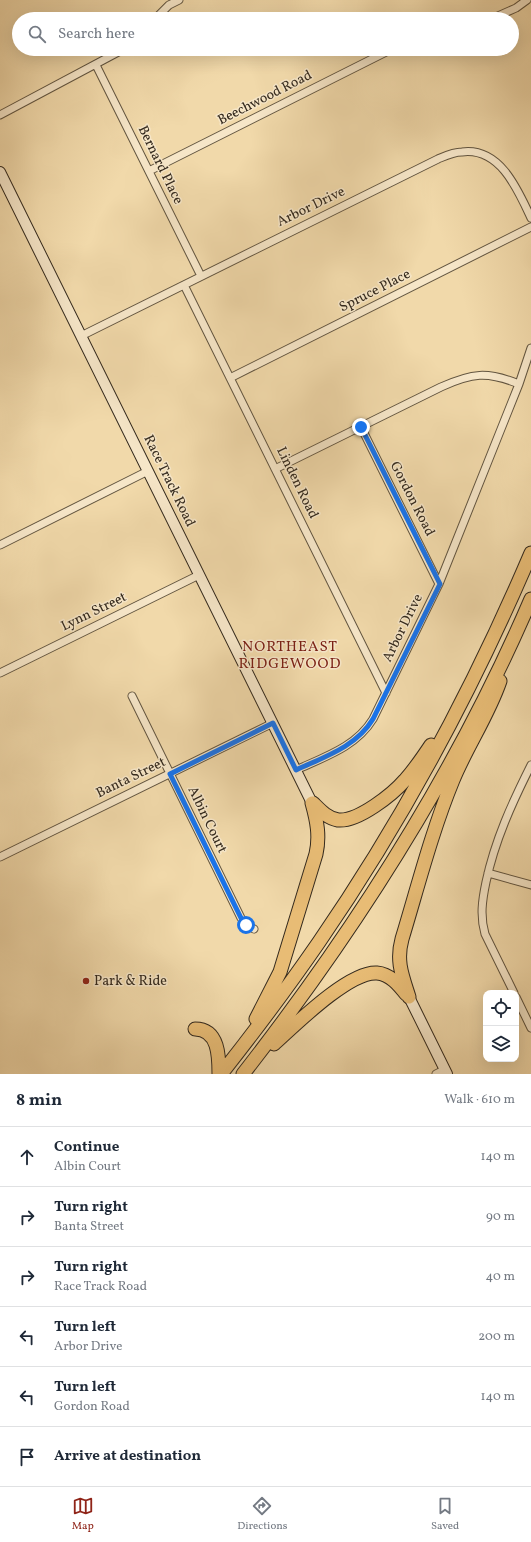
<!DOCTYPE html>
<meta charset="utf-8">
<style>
:root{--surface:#fff;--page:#f6f6f7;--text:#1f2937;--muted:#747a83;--line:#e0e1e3;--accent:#8f2418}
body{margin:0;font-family:Vollkorn,serif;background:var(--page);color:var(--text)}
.controls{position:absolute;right:12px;bottom:12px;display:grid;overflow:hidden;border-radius:8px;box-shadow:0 4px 16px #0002}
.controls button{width:36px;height:36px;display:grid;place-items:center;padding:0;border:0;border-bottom:1px solid var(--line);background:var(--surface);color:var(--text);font:20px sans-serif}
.stop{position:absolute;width:12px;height:12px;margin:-9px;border:3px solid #1a73e8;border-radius:50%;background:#fff}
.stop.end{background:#1a73e8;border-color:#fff;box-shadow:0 1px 4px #0008}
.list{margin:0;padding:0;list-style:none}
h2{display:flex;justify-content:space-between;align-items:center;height:52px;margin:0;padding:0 16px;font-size:17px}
h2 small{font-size:13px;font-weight:400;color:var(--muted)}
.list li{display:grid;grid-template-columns:26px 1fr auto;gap:12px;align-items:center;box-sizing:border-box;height:60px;padding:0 16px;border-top:1px solid var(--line)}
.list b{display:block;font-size:15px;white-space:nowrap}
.list p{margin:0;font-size:13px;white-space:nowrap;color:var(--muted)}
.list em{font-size:13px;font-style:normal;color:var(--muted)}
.icon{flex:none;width:22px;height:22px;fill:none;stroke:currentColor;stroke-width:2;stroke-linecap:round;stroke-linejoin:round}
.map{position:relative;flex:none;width:531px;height:1074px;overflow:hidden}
.search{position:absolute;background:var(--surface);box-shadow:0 4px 16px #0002;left:12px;right:12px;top:12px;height:44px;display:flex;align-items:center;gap:10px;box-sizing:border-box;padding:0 14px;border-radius:22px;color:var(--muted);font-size:15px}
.sheet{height:412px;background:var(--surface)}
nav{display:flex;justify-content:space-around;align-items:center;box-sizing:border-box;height:56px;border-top:1px solid var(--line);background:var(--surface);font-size:11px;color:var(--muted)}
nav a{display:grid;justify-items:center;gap:2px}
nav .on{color:var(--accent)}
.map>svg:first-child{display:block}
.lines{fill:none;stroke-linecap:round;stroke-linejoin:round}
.street-casing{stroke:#625540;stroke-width:9}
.secondary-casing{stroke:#33291d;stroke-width:12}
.highway-casing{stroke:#33291d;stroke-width:15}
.street{stroke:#f6e6c8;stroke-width:7}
.secondary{stroke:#f6e6c8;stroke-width:10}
.highway{stroke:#e8bc75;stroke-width:13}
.route{stroke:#1a73e8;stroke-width:5}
.poi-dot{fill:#8f2418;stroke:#f6e6c8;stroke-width:1.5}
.labels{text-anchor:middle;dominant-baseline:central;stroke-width:3;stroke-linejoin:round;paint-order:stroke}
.street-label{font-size:14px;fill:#33291d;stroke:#f6e6c8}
.poi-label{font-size:14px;fill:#33291d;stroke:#f6e6c8;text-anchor:start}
.neighbourhood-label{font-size:15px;letter-spacing:1px;fill:#7a1f14;stroke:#f6e6c8}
</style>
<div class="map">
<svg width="531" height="1074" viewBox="0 0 531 1074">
<rect width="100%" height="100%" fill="#f1d9aa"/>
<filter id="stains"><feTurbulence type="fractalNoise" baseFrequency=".005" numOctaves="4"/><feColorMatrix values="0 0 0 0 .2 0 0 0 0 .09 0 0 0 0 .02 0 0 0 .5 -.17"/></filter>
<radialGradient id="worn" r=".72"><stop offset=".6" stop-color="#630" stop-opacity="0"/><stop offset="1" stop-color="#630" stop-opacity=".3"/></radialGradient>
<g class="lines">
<g class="street-casing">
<path id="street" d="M 155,19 L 169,5 L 179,0
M 491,19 L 516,8 L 527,0
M 96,65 L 201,276
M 0,115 L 124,49
M 149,171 L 392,49
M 184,285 L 386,693
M 81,336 L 438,159 C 445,156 453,152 462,152 C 500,147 518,190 531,218
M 230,378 L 531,227
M 361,427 L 439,584
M 275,469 L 441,387 C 472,373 487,371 519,384
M 0,545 L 148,471
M 0,673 L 199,575
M 132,696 L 241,918 L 246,925 L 254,929
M 296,770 C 324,757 356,747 373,719 L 439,584 L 519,384 L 531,348
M 0,857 L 273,723
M 488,873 L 531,885
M 514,993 L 485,934 C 480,916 482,901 486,882 C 495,840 512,803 531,765
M 516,997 L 531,1028
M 436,1074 L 444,1070"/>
</g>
<g class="secondary-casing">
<path id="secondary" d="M 0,172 L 312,803
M 409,997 L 447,1074"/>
</g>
<g class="highway-casing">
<path id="highway" d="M 313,803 C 320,810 327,818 338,820 C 358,822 393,794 405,780 C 415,769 423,757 431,745
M 409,997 C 402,975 396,961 402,939 C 418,886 432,831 453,780 C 467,746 488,716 500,681
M 256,1019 L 280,972 L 316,854 C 320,836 317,821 312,803
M 195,1029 C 219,1029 219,1057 219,1074
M 274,1044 C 295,1025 349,971 377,973 C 390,974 399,985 406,994
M 221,1074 C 255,1031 288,987 319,942 C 403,820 473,689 531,553
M 243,1074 C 357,928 458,769 531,599"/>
</g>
<use href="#street" class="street"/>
<use href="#secondary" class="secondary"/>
<use href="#highway" class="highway"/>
</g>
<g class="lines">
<path class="route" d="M 246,925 L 241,918 L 170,774 L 273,723 L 296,770 C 324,757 356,747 373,719 L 440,584 L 361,427"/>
</g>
<circle class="poi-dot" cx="86" cy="981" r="4"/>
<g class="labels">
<g class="street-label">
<text transform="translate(265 98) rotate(-27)">Beechwood Road</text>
<text transform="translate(160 165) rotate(64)">Bernard Place</text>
<text transform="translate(311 207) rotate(-26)">Arbor Drive</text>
<text transform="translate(375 291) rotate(-27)">Spruce Place</text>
<text transform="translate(169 481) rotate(64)">Race Track Road</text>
<text transform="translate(297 483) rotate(64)">Linden Road</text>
<text transform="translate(412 499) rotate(63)">Gordon Road</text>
<text transform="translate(94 612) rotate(-26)">Lynn Street</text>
<text transform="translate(403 628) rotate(-64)">Arbor Drive</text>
<text transform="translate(131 778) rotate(-26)">Banta Street</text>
<text transform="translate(207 820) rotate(64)">Albin Court</text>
</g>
<g class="poi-label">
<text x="94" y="981">Park &amp; Ride</text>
</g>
<g class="neighbourhood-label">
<text x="290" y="647">NORTHEAST<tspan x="290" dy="17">RIDGEWOOD</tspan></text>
</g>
</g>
<rect width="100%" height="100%" filter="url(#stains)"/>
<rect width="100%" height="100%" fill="url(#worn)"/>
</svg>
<div class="controls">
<button><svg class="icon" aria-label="locate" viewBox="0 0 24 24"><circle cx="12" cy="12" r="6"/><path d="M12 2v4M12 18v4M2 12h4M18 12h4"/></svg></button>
<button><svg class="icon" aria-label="layers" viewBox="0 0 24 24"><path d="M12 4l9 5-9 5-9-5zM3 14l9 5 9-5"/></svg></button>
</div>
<div class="stop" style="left:246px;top:925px"></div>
<div class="stop end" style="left:361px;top:427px"></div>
<div class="search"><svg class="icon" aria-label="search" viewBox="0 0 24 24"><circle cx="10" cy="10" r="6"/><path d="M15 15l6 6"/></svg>Search here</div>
</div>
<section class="sheet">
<h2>8 min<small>Walk · 610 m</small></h2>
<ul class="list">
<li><svg class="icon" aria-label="ahead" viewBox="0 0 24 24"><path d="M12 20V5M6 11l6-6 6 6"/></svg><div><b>Continue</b><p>Albin Court</p></div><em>140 m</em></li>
<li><svg class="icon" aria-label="right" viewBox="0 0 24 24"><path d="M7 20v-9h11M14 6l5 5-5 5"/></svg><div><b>Turn right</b><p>Banta Street</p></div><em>90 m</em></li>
<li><svg class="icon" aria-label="right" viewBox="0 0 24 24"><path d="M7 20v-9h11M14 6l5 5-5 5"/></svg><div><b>Turn right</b><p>Race Track Road</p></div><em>40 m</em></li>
<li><svg class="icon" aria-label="left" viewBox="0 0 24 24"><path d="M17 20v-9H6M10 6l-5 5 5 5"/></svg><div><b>Turn left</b><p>Arbor Drive</p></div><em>200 m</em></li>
<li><svg class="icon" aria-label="left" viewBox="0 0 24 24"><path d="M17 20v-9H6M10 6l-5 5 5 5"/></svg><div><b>Turn left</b><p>Gordon Road</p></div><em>140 m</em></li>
<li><svg class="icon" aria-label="arrive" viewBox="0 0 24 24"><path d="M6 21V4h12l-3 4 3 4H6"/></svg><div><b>Arrive at destination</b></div></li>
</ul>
</section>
<nav>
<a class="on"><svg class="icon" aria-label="map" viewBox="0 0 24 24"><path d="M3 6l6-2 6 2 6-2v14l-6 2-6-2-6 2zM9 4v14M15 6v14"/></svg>Map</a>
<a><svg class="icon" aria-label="directions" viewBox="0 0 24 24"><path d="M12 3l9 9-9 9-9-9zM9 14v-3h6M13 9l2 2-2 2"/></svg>Directions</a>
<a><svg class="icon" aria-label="saved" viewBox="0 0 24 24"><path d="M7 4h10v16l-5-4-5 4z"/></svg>Saved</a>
</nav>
